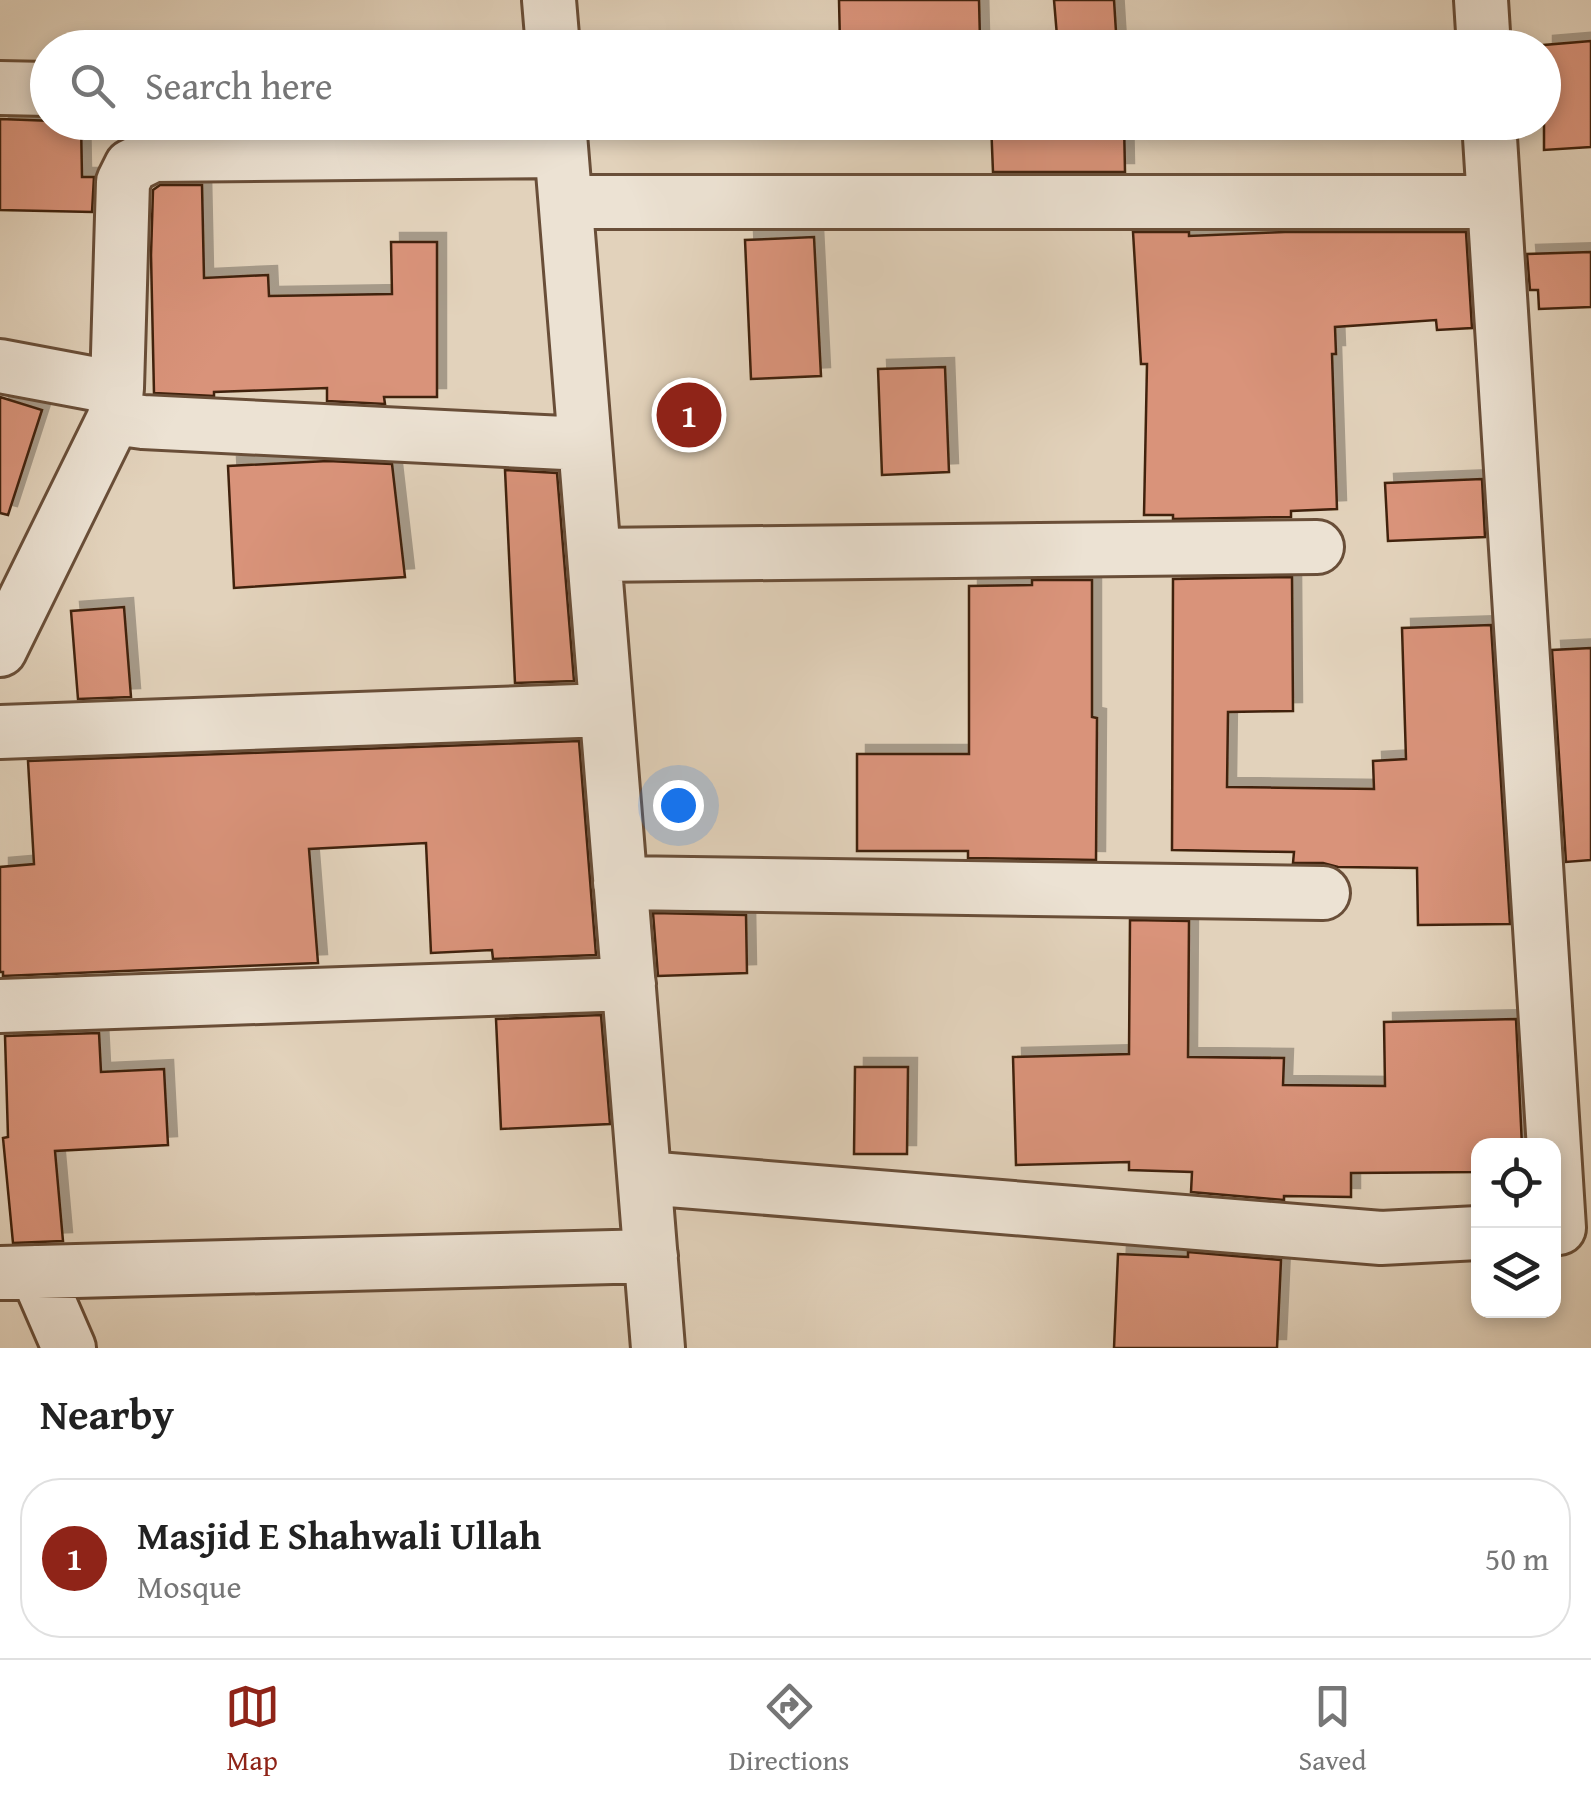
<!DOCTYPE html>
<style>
:root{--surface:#fff;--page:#f6f6f6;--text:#222;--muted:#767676;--line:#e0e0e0;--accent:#8f2418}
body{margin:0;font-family:"Gentium Book Plus",serif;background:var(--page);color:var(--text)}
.controls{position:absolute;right:30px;bottom:30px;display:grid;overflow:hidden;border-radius:20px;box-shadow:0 5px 15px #0003}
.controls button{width:90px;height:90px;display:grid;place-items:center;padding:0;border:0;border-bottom:2px solid var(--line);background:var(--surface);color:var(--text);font:50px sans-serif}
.you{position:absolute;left:678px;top:805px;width:35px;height:35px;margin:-25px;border:8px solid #fff;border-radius:50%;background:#1a73e8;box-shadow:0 0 0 15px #1a73e833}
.badge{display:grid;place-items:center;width:65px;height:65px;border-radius:50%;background:var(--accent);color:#fff;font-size:32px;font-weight:700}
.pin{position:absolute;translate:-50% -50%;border:5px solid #fff;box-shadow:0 2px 10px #0006}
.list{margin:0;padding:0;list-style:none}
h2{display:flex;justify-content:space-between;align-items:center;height:130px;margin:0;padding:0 40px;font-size:42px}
h2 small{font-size:32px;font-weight:400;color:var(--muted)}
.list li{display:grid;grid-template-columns:65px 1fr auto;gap:30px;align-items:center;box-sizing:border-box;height:160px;margin:0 20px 20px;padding:0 20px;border:2px solid var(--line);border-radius:40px}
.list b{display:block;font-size:38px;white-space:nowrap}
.list p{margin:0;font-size:32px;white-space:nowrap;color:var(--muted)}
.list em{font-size:32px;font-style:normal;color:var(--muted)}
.icon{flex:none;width:55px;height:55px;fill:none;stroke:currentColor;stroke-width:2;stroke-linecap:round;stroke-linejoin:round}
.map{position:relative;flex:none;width:1591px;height:1348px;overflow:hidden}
.search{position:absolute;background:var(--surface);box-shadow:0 5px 15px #0003;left:30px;right:30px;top:30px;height:110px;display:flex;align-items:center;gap:25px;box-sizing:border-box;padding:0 35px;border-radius:55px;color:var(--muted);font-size:38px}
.sheet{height:310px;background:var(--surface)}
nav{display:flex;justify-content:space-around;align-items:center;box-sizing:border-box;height:140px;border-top:2px solid var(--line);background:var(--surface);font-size:28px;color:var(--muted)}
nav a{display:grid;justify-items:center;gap:5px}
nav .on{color:var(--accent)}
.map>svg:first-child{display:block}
.building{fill:#d9937a;stroke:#41220c;stroke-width:2.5;filter:url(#shadow)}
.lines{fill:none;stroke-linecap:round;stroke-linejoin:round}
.minor-casing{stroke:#694e38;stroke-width:58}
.minor{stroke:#ece2d3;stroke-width:52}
</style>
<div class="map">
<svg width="1591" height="1348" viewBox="0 0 1591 1348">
<defs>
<filter id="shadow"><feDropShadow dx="9" dy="-9" stdDeviation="0" flood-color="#0004"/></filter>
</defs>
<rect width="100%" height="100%" fill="#e2d2bb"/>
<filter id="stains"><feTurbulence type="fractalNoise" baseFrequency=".002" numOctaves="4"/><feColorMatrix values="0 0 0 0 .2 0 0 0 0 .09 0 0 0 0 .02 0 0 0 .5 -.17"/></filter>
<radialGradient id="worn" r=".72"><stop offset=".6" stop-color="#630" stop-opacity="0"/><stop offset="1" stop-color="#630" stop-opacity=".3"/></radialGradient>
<path class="building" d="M 839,0 L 979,0 L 980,40 L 840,44 Z
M 1054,0 L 1114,0 L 1117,48 L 1058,48 Z
M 1591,41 L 1591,147 L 1544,150 L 1544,45 Z
M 0,119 L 81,122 L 82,177 L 94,177 L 92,212 L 0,210 Z
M 991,122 L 1124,122 L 1125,172 L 993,172 Z
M 160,185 L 202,185 L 204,278 L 268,275 L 269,296 L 392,294 L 391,242 L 437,242 L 437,397 L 384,397 L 385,404 L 327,401 L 327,388 L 214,392 L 214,396 L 154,393 L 151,255 L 153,190 Z
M 1133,232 L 1189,232 L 1189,236 L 1285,232 L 1466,232 L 1472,328 L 1437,330 L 1436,320 L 1335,327 L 1336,354 L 1332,354 L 1337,509 L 1291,511 L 1291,517 L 1173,519 L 1173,515 L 1144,515 L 1147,364 L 1141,364 Z
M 814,237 L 821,376 L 751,379 L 745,240 Z
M 1591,252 L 1591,307 L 1539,309 L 1538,290 L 1530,290 L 1527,254 Z
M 945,367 L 949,472 L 882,475 L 878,369 Z
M 0,397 L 42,410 L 8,515 L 0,513 Z
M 328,461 L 392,464 L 405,577 L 234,588 L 228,466 Z
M 505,470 L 557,473 L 574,681 L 515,683 Z
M 1482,479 L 1485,537 L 1388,541 L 1385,483 Z
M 1292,577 L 1293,711 L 1228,712 L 1227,787 L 1374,789 L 1373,761 L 1406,759 L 1402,628 L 1491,625 L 1510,924 L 1418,925 L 1417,868 L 1338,867 L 1323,863 L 1293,863 L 1294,852 L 1172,850 L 1173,579 Z
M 1032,580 L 1092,580 L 1092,717 L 1097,718 L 1096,860 L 968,858 L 968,851 L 857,851 L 857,754 L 969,754 L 969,586 L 1032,585 Z
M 124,607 L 131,697 L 78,699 L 71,611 Z
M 1591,648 L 1591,860 L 1566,862 L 1552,650 Z
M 579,741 L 596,955 L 493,959 L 492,950 L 431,953 L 426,843 L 309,849 L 318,963 L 3,976 L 3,972 L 0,972 L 0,867 L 34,864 L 28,761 Z
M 653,913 L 746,915 L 747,973 L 658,976 Z
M 1130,920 L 1189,921 L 1188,1057 L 1284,1058 L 1283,1085 L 1385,1086 L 1384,1022 L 1516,1019 L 1522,1146 L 1478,1146 L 1478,1172 L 1351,1173 L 1351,1197 L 1284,1196 L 1284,1200 L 1191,1192 L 1192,1172 L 1129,1170 L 1129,1162 L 1016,1165 L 1013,1057 L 1129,1054 Z
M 601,1015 L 610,1124 L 501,1129 L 496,1019 Z
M 99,1033 L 101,1072 L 164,1069 L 168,1145 L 55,1151 L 63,1241 L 13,1243 L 3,1138 L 8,1137 L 5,1036 Z
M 855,1067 L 908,1067 L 907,1154 L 854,1154 Z
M 1188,1252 L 1281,1260 L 1277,1348 L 1114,1348 L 1118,1254 L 1188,1257 Z"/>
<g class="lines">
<g class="minor-casing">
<path id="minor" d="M 549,0 L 553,48
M 1481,0 L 1484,48
M 0,88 L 48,89
M 559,122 L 658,1348
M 1489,122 L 1559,1228
M 566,202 L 1494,202
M 0,366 L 117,388 L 123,182 L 131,166 L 153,155 L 561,151
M 117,388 L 114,418 L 143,422 L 585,444
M 594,555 L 1317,547
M 0,650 L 114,418
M 0,732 L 606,710
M 620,883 L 1323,893
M 0,1006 L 629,984
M 645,1178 L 1381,1238 L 1478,1233
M 36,1272 L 69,1348
M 0,1273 L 651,1256"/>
</g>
<use href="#minor" class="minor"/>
</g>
<rect width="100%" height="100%" filter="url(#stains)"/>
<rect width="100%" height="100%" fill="url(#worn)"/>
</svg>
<div class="controls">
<button><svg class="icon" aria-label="locate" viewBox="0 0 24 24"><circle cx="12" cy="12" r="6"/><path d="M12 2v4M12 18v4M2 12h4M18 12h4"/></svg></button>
<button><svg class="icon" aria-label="layers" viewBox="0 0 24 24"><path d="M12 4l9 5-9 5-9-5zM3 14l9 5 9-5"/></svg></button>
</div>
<div class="you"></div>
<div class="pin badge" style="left:689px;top:415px">1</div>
<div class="search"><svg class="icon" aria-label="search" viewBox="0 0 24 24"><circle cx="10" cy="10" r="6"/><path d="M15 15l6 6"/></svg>Search here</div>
</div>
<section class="sheet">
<h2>Nearby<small></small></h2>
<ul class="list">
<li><span class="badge">1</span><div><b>Masjid E Shahwali Ullah</b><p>Mosque</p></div><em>50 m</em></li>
</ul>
</section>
<nav>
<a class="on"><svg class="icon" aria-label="map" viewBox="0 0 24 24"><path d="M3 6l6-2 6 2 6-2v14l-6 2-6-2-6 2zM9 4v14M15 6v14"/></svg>Map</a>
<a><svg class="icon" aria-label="directions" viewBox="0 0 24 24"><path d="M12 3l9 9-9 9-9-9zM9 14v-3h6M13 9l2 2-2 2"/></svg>Directions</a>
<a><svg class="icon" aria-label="saved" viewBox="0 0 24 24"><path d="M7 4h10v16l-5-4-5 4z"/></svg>Saved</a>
</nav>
